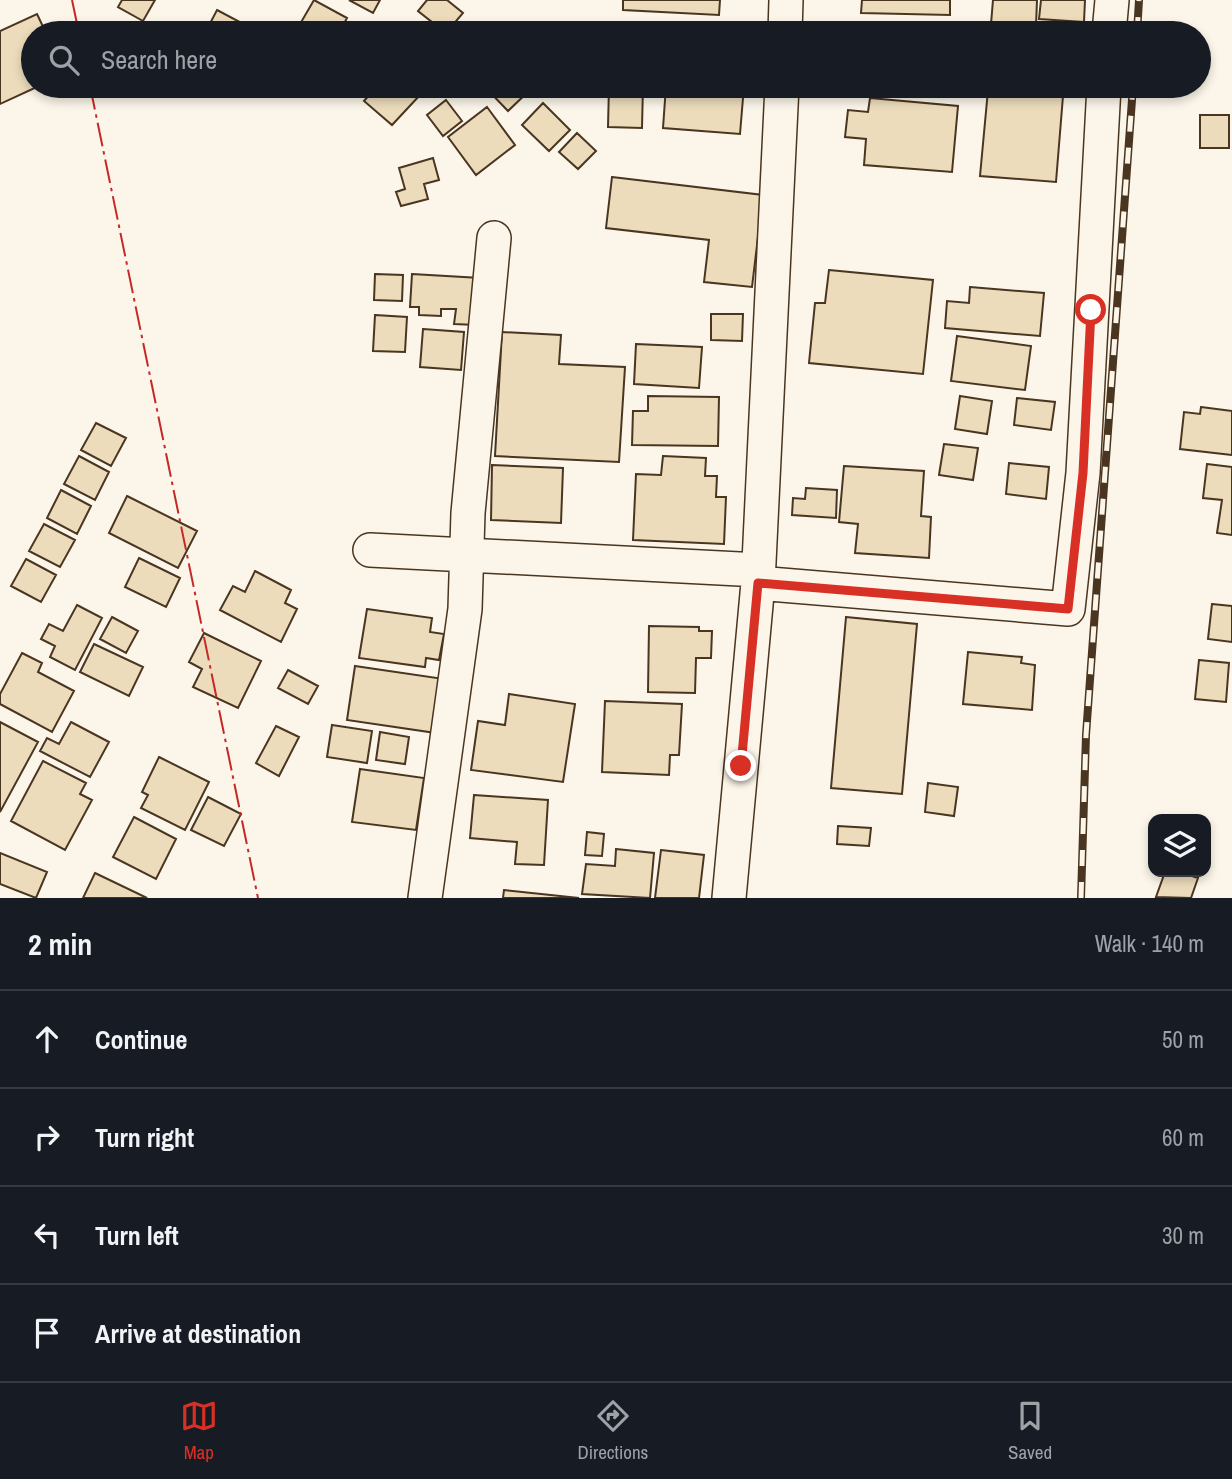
<!DOCTYPE html>
<meta charset="utf-8">
<style>
:root{--surface:#171b24;--page:#20242c;--text:#f1f3f6;--muted:#9ea1a6;--line:#363941;--accent:#d93025}
body{margin:0;font-family:"Archivo Narrow",sans-serif;background:var(--page);color:var(--text)}
.controls{position:absolute;right:21px;bottom:21px;display:grid;overflow:hidden;border-radius:14px;box-shadow:0 4px 10px #0003}
.controls button{width:63px;height:63px;display:grid;place-items:center;padding:0;border:0;border-bottom:2px solid var(--line);background:var(--surface);color:var(--text);font:35px sans-serif}
.stop{position:absolute;width:21px;height:21px;margin:-16px;border:5px solid #d93025;border-radius:50%;background:#fff}
.stop.end{background:#d93025;border-color:#fff;box-shadow:0 2px 7px #0008}
.list{margin:0;padding:0;list-style:none}
h2{display:flex;justify-content:space-between;align-items:center;height:91px;margin:0;padding:0 28px;font-size:30px}
h2 small{font-size:23px;font-weight:400;color:var(--muted)}
.list li{display:grid;grid-template-columns:46px 1fr auto;gap:21px;align-items:center;box-sizing:border-box;height:98px;padding:0 28px;border-top:2px solid var(--line)}
.list b{display:block;font-size:26px;white-space:nowrap}
.list em{font-size:23px;font-style:normal;color:var(--muted)}
.icon{flex:none;width:38px;height:38px;fill:none;stroke:currentColor;stroke-width:2;stroke-linecap:round;stroke-linejoin:round}
.map{position:relative;flex:none;width:1232px;height:898px;overflow:hidden}
.search{position:absolute;background:var(--surface);box-shadow:0 4px 10px #0003;left:21px;right:21px;top:21px;height:77px;display:flex;align-items:center;gap:18px;box-sizing:border-box;padding:0 24px;border-radius:38px;color:var(--muted);font-size:26px}
.sheet{height:483px;background:var(--surface)}
nav{display:flex;justify-content:space-around;align-items:center;box-sizing:border-box;height:98px;border-top:2px solid var(--line);background:var(--surface);font-size:19px;color:var(--muted)}
nav a{display:grid;justify-items:center;gap:4px}
nav .on{color:var(--accent)}
.map>svg:first-child{display:block}
.building{fill:#ecdcbc;stroke:#4a3520;stroke-width:2}
.lines{fill:none;stroke-linecap:round;stroke-linejoin:round}
.street-casing{stroke:#4a3520;stroke-width:36}
.street{stroke:#fbf6e9;stroke-width:33}
.rail-casing{stroke:#4a3520;stroke-width:8}
.rail{stroke:#fbf6e9;stroke-width:5;stroke-dasharray:16;stroke-linecap:butt}
.power{stroke:#c62828;stroke-width:2;stroke-dasharray:24 5 3.5 5;stroke-linecap:butt}
.route{stroke:#d93025;stroke-width:9}
</style>
<div class="map">
<svg width="1232" height="898" viewBox="0 0 1232 898">
<rect width="100%" height="100%" fill="#fbf6e9"/>
<path class="building" d="M 122,0 L 155,0 L 143,21 L 118,7 Z
M 314,0 L 347,18 L 339,33 L 317,33 L 300,24 Z
M 349,0 L 380,0 L 373,13 Z
M 427,0 L 447,0 L 463,13 L 446,33 L 418,11 Z
M 623,0 L 720,0 L 719,15 L 623,10 Z
M 862,0 L 950,0 L 950,15 L 861,13 Z
M 993,0 L 1037,0 L 1036,26 L 991,24 Z
M 1041,0 L 1085,0 L 1084,22 L 1039,19 Z
M 217,10 L 255,30 L 253,33 L 205,33 Z
M 37,14 L 46,33 L 33,33 L 33,86 L 39,86 L 0,104 L 0,31 Z
M 873,24 L 947,31 L 947,33 L 872,33 Z
M 961,27 L 1009,33 L 960,33 Z
M 363,86 L 410,86 L 420,95 L 392,125 L 364,101 L 371,93 Z
M 484,86 L 528,86 L 531,89 L 508,111 Z
M 609,86 L 643,86 L 642,128 L 608,127 Z
M 666,86 L 744,86 L 740,134 L 663,128 Z
M 988,90 L 1063,96 L 1056,182 L 980,176 Z
M 870,98 L 958,106 L 952,172 L 864,165 L 866,139 L 845,137 L 848,110 L 868,112 Z
M 446,100 L 462,121 L 443,136 L 427,115 Z
M 543,103 L 570,130 L 549,151 L 522,125 Z
M 487,107 L 515,145 L 476,175 L 448,137 Z
M 1200,115 L 1229,115 L 1229,148 L 1200,148 Z
M 577,133 L 596,151 L 578,169 L 559,152 Z
M 433,158 L 439,180 L 424,184 L 428,199 L 401,206 L 396,192 L 405,189 L 399,168 Z
M 612,177 L 763,195 L 752,287 L 704,282 L 709,240 L 606,228 Z
M 829,270 L 933,280 L 923,374 L 809,363 L 815,303 L 825,303 Z
M 375,274 L 403,275 L 402,301 L 374,300 Z
M 412,274 L 480,278 L 477,325 L 454,324 L 456,309 L 441,309 L 441,316 L 419,315 L 419,307 L 410,307 Z
M 970,287 L 1044,293 L 1040,336 L 945,328 L 947,301 L 969,303 Z
M 711,314 L 743,314 L 742,341 L 711,340 Z
M 375,315 L 407,317 L 405,352 L 373,351 Z
M 423,329 L 464,332 L 461,370 L 420,367 Z
M 502,332 L 561,335 L 559,364 L 625,367 L 619,462 L 495,456 Z
M 957,336 L 1031,346 L 1025,390 L 951,381 Z
M 636,344 L 702,347 L 699,388 L 634,384 Z
M 648,396 L 719,397 L 718,446 L 632,445 L 633,411 L 648,411 Z
M 960,396 L 992,401 L 987,434 L 955,429 Z
M 1017,398 L 1055,402 L 1051,430 L 1014,425 Z
M 1201,407 L 1232,411 L 1232,455 L 1180,449 L 1184,412 L 1200,414 Z
M 96,423 L 126,438 L 111,466 L 81,450 Z
M 944,444 L 978,448 L 973,480 L 939,475 Z
M 79,456 L 109,472 L 95,500 L 64,484 Z
M 663,456 L 706,458 L 705,476 L 717,476 L 716,497 L 726,497 L 724,544 L 633,540 L 636,474 L 661,475 Z
M 1009,463 L 1049,467 L 1046,499 L 1006,494 Z
M 1207,464 L 1232,467 L 1232,535 L 1217,533 L 1222,500 L 1203,498 Z
M 492,465 L 563,468 L 561,523 L 491,520 Z
M 844,466 L 924,471 L 921,516 L 931,517 L 929,558 L 855,553 L 858,524 L 839,522 Z
M 806,488 L 837,490 L 836,518 L 792,515 L 793,498 L 805,499 Z
M 61,490 L 91,506 L 77,534 L 47,518 Z
M 127,496 L 197,531 L 178,568 L 109,533 Z
M 44,524 L 75,540 L 60,567 L 29,551 Z
M 139,558 L 180,578 L 166,607 L 125,587 Z
M 26,559 L 56,575 L 41,602 L 11,586 Z
M 255,571 L 291,590 L 285,603 L 297,609 L 281,642 L 220,610 L 233,586 L 245,592 Z
M 1212,604 L 1232,606 L 1232,642 L 1208,639 Z
M 77,605 L 102,618 L 75,670 L 50,657 L 55,646 L 41,639 L 49,624 L 63,631 Z
M 367,609 L 432,618 L 430,632 L 444,634 L 439,660 L 426,658 L 425,667 L 359,658 Z
M 112,617 L 138,631 L 126,653 L 100,639 Z
M 846,617 L 917,624 L 902,794 L 831,788 Z
M 649,626 L 699,627 L 699,631 L 712,631 L 711,658 L 696,658 L 695,693 L 648,692 Z
M 204,633 L 261,661 L 238,708 L 193,687 L 202,669 L 189,662 Z
M 94,644 L 143,667 L 129,696 L 80,672 Z
M 968,652 L 1022,657 L 1021,663 L 1035,665 L 1032,710 L 963,704 Z
M 22,653 L 42,663 L 38,672 L 74,691 L 52,732 L 0,704 L 0,694 Z
M 1199,660 L 1229,663 L 1226,702 L 1195,699 Z
M 355,666 L 444,679 L 436,733 L 347,720 Z
M 288,670 L 318,686 L 308,704 L 278,688 Z
M 509,694 L 575,704 L 563,782 L 471,770 L 478,721 L 505,725 Z
M 605,701 L 682,704 L 679,755 L 670,755 L 669,775 L 602,772 Z
M 0,722 L 38,742 L 0,812 Z
M 71,722 L 109,742 L 90,777 L 40,751 L 47,738 L 59,744 Z
M 332,725 L 372,731 L 367,763 L 327,757 Z
M 276,726 L 299,737 L 279,776 L 256,763 Z
M 380,732 L 409,737 L 405,764 L 376,760 Z
M 159,757 L 209,782 L 185,830 L 141,808 L 148,795 L 142,792 Z
M 43,761 L 86,783 L 80,794 L 92,800 L 65,850 L 11,821 Z
M 360,769 L 424,778 L 416,830 L 352,822 Z
M 928,783 L 958,787 L 954,816 L 925,812 Z
M 474,795 L 548,800 L 544,865 L 515,864 L 517,842 L 470,838 Z
M 208,797 L 241,814 L 224,846 L 191,830 Z
M 134,817 L 176,839 L 156,879 L 113,857 Z
M 838,826 L 871,828 L 869,846 L 837,844 Z
M 587,832 L 604,834 L 602,856 L 585,855 Z
M 616,849 L 654,853 L 650,898 L 582,894 L 586,864 L 615,866 Z
M 661,850 L 704,855 L 699,898 L 655,898 Z
M 0,853 L 47,872 L 36,898 L 0,884 Z
M 1165,872 L 1180,872 L 1198,878 L 1191,898 L 1156,897 Z
M 95,873 L 147,898 L 83,898 Z
M 504,890 L 579,898 L 503,898 Z"/>
<g class="lines">
<g class="street-casing">
<path id="street" d="M 785,33 L 786,0
M 1109,33 L 1112,0
M 370,550 L 759,570
M 758,583 L 782,86
M 425,898 L 465,609 L 468,513 L 494,238
M 729,898 L 758,583 L 1068,609 L 1083,473 L 1104,86"/>
</g>
<use href="#street" class="street"/>
<g class="rail-casing">
<path id="rail" d="M 1137,33 L 1139,0
M 1081,898 L 1086,735 L 1133,86"/>
</g>
<use href="#rail" class="rail"/>
<path class="power" d="M 72,0 L 79,33
M 90,86 L 258,898"/>
</g>
<g class="lines">
<path class="route" d="M 741,766 L 758,583 L 1068,609 L 1083,473 L 1091,310"/>
</g>
</svg>
<div class="controls">
<button><svg class="icon" aria-label="layers" viewBox="0 0 24 24"><path d="M12 4l9 5-9 5-9-5zM3 14l9 5 9-5"/></svg></button>
</div>
<div class="stop" style="left:1091px;top:310px"></div>
<div class="stop end" style="left:741px;top:766px"></div>
<div class="search"><svg class="icon" aria-label="search" viewBox="0 0 24 24"><circle cx="10" cy="10" r="6"/><path d="M15 15l6 6"/></svg>Search here</div>
</div>
<section class="sheet">
<h2>2 min<small>Walk · 140 m</small></h2>
<ul class="list">
<li><svg class="icon" aria-label="ahead" viewBox="0 0 24 24"><path d="M12 20V5M6 11l6-6 6 6"/></svg><div><b>Continue</b></div><em>50 m</em></li>
<li><svg class="icon" aria-label="right" viewBox="0 0 24 24"><path d="M7 20v-9h11M14 6l5 5-5 5"/></svg><div><b>Turn right</b></div><em>60 m</em></li>
<li><svg class="icon" aria-label="left" viewBox="0 0 24 24"><path d="M17 20v-9H6M10 6l-5 5 5 5"/></svg><div><b>Turn left</b></div><em>30 m</em></li>
<li><svg class="icon" aria-label="arrive" viewBox="0 0 24 24"><path d="M6 21V4h12l-3 4 3 4H6"/></svg><div><b>Arrive at destination</b></div></li>
</ul>
</section>
<nav>
<a class="on"><svg class="icon" aria-label="map" viewBox="0 0 24 24"><path d="M3 6l6-2 6 2 6-2v14l-6 2-6-2-6 2zM9 4v14M15 6v14"/></svg>Map</a>
<a><svg class="icon" aria-label="directions" viewBox="0 0 24 24"><path d="M12 3l9 9-9 9-9-9zM9 14v-3h6M13 9l2 2-2 2"/></svg>Directions</a>
<a><svg class="icon" aria-label="saved" viewBox="0 0 24 24"><path d="M7 4h10v16l-5-4-5 4z"/></svg>Saved</a>
</nav>
